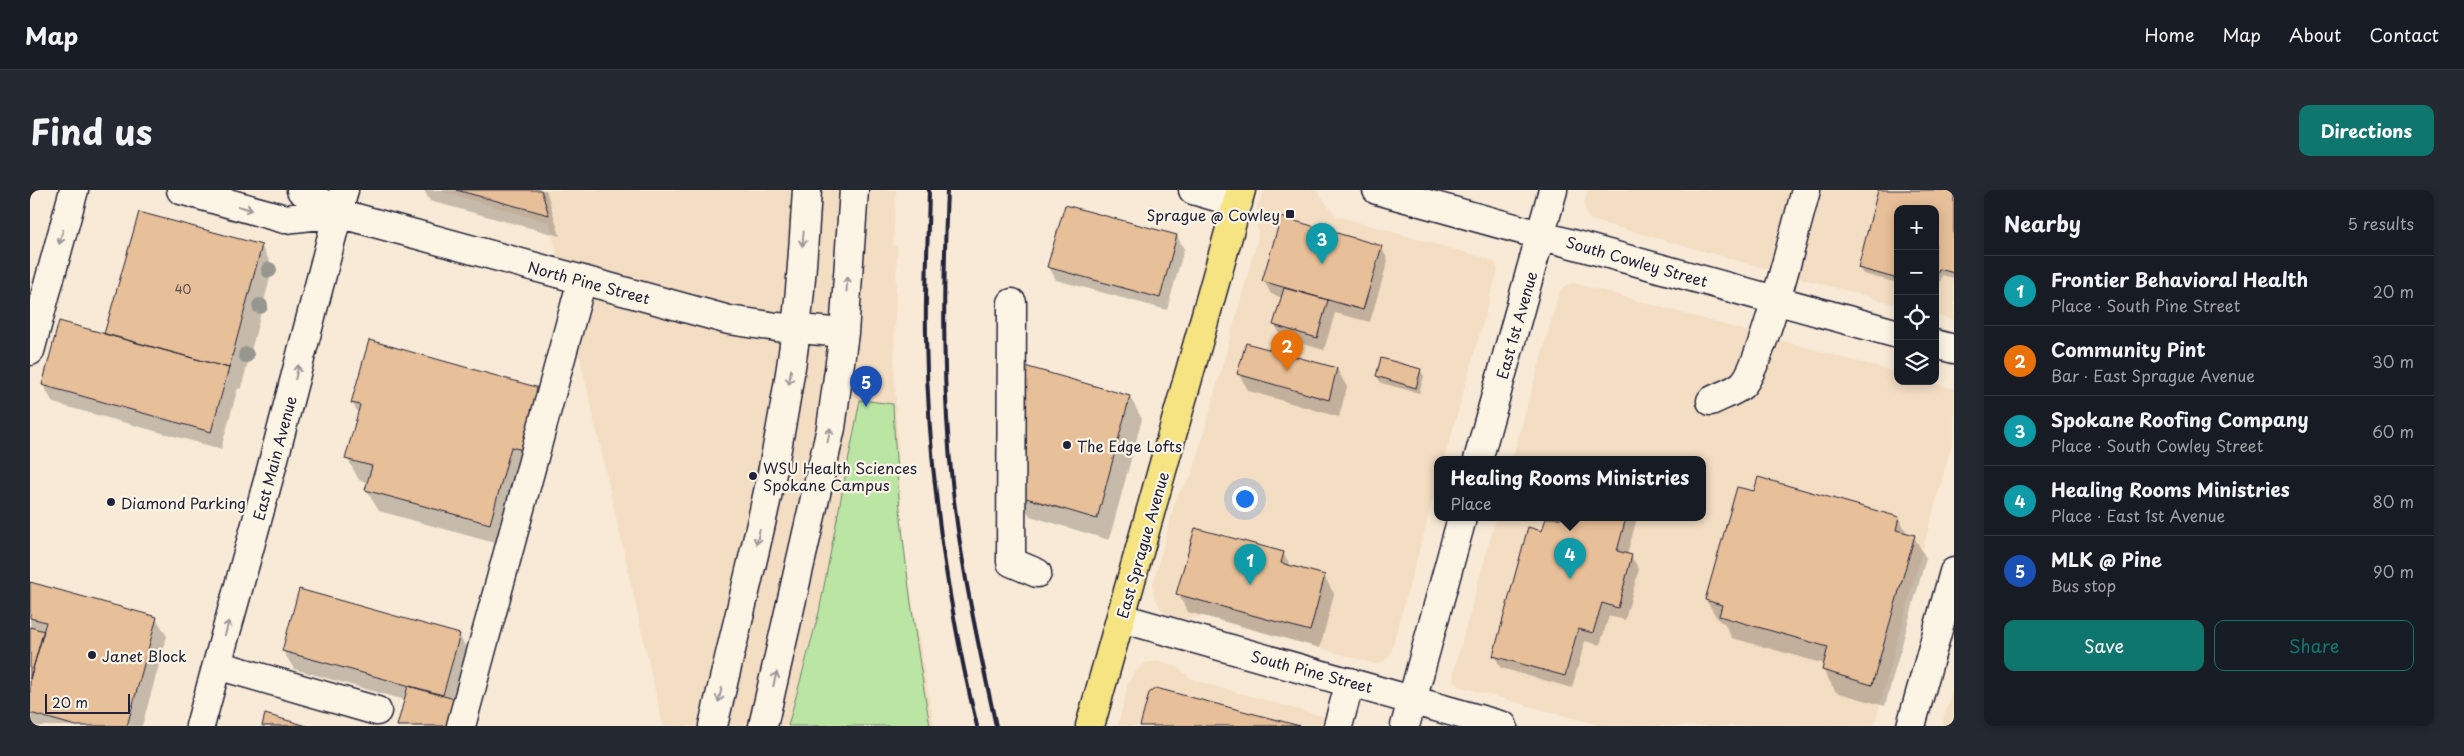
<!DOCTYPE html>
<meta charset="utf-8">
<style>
:root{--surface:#171b24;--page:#242831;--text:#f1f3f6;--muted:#9ea1a6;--line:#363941;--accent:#0f766e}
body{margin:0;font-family:"Playpen Sans",sans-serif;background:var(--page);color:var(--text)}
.controls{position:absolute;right:15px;top:15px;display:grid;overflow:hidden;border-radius:10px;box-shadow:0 2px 12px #0003}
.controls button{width:45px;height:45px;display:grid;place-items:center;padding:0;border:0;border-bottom:1px solid var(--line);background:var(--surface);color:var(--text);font:25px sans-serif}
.scale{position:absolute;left:15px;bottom:12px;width:85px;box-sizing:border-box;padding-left:5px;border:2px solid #22223b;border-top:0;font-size:14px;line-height:18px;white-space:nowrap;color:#22223b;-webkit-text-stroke:4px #fcf5e5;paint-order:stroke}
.you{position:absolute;left:1214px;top:308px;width:18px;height:18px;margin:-12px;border:4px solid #fff;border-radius:50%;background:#1a73e8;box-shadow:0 0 0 8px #1a73e833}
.badge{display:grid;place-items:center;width:32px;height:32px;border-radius:50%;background:var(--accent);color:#fff;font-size:16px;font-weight:700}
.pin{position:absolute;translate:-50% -41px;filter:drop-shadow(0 1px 2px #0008)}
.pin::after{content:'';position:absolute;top:26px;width:18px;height:15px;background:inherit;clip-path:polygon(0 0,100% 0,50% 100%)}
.popup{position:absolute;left:1404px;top:266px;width:272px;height:65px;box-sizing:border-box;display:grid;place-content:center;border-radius:10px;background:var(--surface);filter:drop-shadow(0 1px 4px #0005);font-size:16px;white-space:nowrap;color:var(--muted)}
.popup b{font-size:19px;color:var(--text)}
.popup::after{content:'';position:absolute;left:50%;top:100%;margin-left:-10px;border:10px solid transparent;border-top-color:var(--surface)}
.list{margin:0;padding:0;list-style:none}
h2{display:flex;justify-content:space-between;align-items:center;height:65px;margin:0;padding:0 20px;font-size:21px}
h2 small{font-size:16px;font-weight:400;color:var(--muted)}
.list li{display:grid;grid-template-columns:32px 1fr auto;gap:15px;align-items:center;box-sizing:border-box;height:70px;padding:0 20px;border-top:1px solid var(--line)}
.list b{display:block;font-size:19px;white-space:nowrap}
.list p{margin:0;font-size:16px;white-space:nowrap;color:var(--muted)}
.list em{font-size:16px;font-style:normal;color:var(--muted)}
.actions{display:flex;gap:10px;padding:15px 20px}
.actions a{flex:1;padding:11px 0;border:1px solid var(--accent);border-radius:10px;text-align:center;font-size:18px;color:var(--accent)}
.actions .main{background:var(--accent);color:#fff}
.icon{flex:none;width:28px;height:28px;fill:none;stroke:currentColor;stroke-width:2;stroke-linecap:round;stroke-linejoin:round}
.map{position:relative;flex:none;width:1924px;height:536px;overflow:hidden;border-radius:10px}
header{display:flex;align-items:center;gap:30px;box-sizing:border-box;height:70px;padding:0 25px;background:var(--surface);border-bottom:1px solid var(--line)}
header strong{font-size:24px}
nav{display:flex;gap:28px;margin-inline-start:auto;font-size:18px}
.intro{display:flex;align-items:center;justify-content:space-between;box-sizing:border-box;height:120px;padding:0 30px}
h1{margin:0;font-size:35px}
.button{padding:12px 22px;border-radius:10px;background:var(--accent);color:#fff;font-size:18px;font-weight:700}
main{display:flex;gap:30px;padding:0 30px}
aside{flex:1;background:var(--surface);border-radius:10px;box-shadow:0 2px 12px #0003}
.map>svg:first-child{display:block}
.built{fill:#f3ddc3}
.green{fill:#bae5a2;stroke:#6e846e}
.shadow{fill:#0003}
.building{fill:#e7bf98;stroke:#22223b}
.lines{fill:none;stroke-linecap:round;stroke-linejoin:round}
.minor-casing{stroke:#22223b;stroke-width:31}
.major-casing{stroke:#22223b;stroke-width:31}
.minor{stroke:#fcf5e5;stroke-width:28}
.major{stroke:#f6e381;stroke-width:28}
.rail{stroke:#22223b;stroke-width:4}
.tree{fill:#97978f}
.oneway{stroke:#9a9698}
.poi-dot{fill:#22223b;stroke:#fcf5e5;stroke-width:2}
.labels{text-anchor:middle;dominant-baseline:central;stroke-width:4.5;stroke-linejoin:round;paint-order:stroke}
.number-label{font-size:12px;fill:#534952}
.poi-label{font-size:15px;fill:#22223b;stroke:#fcf5e5;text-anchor:start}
.street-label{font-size:15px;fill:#22223b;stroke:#fcf5e5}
</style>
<header>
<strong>Map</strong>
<nav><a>Home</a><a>Map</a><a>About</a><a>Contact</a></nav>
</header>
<div class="intro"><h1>Find us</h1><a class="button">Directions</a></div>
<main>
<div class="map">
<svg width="1924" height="536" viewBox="0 0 1924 536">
<rect width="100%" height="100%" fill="#f8ead6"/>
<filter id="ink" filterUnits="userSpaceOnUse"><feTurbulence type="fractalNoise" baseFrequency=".02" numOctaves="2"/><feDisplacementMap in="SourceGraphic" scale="10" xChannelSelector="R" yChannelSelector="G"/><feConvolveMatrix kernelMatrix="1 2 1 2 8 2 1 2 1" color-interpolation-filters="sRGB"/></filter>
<g filter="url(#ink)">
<path class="built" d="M 407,0 L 866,0 L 863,55 L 867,57 L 864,169 L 871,326 L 879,392 L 904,536 L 633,536 L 520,33 Z
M 1235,0 L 1286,0 L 1306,26 L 1458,69 L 1465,73 L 1468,80 L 1414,270 L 1408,270 L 1407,295 L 1360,465 L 1354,471 L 1346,474 L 1178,426 L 1154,429 L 1139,425 L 1131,419 L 1124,406 L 1123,394 L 1147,306 L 1162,285 L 1228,47 L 1227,17 Z
M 1558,0 L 1924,0 L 1924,130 L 1905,125 L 1905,19 L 1868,19 L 1868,115 L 1561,30 L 1556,24 L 1554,14 Z
M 1544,93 L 1868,183 L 1868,191 L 1897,191 L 1924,199 L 1924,246 L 1844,536 L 1572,536 L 1431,497 L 1424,491 L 1423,484 L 1466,328 L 1672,328 L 1672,270 L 1482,270 L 1530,100 L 1536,95 Z
M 1130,471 L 1147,477 L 1163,490 L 1327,536 L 1088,536 L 1098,494 L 1104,483 L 1115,473 Z
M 1924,493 L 1924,536 L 1912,536 Z"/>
<path class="green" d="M 830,210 L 863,214 C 867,323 882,429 900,536 L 758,536 L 789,422 Z"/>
<path class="shadow" d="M 394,0 L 516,0 L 530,46 L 400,11 Z
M 1849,0 L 1924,0 L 1924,88 L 1912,85 L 1907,104 L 1905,19 L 1868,19 L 1868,93 L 1833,84 L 1829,78 Z
M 1147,46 L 1154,59 L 1137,120 L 1026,90 L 1019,77 Z
M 231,56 L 243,77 L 211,199 L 208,198 L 191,259 L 23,213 L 13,195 L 75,145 Z
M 1351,57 L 1358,70 L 1340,132 L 1305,123 L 1294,160 L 1252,148 L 1245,135 L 1253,108 L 1241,104 L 1234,91 Z
M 1307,179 L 1317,197 L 1309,227 L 1219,201 L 1208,183 Z
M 1390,180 L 1394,186 L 1389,203 L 1351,193 L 1347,186 Z
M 513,200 L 472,355 L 349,321 L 336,300 L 338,293 L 329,290 L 317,268 L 329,224 L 322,213 Z
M 1100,207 L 1112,229 L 1079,350 L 1000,326 L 987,304 Z
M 1517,328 L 1607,328 L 1597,365 L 1601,366 L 1609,379 L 1595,430 L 1579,426 L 1570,455 L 1555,451 L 1542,498 L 1471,478 L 1464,465 Z
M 1869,328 L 1878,345 L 1884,347 L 1896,368 L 1855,516 L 1806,502 L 1793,480 L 1795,474 L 1702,448 L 1694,433 L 1689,431 L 1676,410 Z
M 1253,363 L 1262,378 L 1294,386 L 1304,404 L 1290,458 L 1158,422 L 1148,404 Z
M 0,393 L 126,428 L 137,446 L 112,536 L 1,536 Z
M 429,445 L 439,463 L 426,511 L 375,510 L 264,479 L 253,461 Z"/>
<path class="building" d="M 426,0 L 511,0 L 519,25 Z
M 1848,0 L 1924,0 L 1924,83 L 1909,79 L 1905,91 L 1905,19 L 1868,19 L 1868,89 L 1828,78 Z
M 1035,15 L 1147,45 L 1130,108 L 1017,77 Z
M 109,22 L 232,55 L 199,178 L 74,144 Z
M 1251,27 L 1352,56 L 1333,120 L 1232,91 Z
M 1254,98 L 1298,110 L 1287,148 L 1243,135 Z
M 29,131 L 199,178 L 181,242 L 12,195 Z
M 339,150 L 513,199 L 496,261 L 481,257 L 460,334 L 335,300 L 342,276 L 315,269 L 330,215 L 321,213 Z
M 1216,153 L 1307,178 L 1299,210 L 1207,184 Z
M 1351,168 L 1391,179 L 1386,198 L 1346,186 Z
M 991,175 L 1100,206 L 1067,329 L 986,305 Z
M 1728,287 L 1869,327 L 1866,340 L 1885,345 L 1842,495 L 1792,480 L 1798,457 L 1689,426 L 1692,415 L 1675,410 L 1707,297 L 1724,301 Z
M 1516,328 L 1596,328 L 1587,361 L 1602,365 L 1588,418 L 1572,413 L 1563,443 L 1548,439 L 1535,486 L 1463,466 L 1498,337 L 1512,341 Z
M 1165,338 L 1254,362 L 1251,373 L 1295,385 L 1280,441 L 1146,404 Z
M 0,392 L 127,427 L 97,536 L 46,536 L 0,523 L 0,489 L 16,432 L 0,428 Z
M 269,399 L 430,444 L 413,505 L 252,461 Z
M 0,437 L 14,441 L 0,489 Z
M 378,496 L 428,510 L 421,536 L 367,536 Z
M 1126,498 L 1270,536 L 1110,536 L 1119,503 Z
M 235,524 L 277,536 L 232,536 Z"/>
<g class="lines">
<g class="minor-casing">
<path id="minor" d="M 151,0 L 255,29 L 308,23
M 271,0 L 308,23 L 699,130 L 747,137 L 814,143
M 1163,0 L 1208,13
M 1347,0 L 1868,144
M 982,113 L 981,372 L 1007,383
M 1905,154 L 1924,159
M 0,161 L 44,0
M 1681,211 C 1690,206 1704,202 1712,195 C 1731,178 1767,33 1776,0
M 1448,270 L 1523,0
M 1091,428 L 1473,536
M 187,475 L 347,521
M 170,536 L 241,280 L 314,0
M 431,536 L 552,90
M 683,536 C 709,423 740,310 758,196 C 769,131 773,65 777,0
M 733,536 L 801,238 L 814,143 L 824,0
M 1308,536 L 1320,492
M 1375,536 L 1432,328
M 1881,536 L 1924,382"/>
</g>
<g class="major-casing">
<path id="major" d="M 1060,536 L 1211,0"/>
</g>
<use href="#minor" class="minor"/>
<use href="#major" class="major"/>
<path class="rail" d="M 899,0 C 898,49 895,98 896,147 C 898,279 916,408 947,536
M 917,0 C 913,101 912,201 923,302 C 932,381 949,458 966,536"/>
</g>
<g class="tree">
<circle cx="239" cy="80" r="8"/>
<circle cx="230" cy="116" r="8"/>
<circle cx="216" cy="165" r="8"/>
</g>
<defs><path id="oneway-shaft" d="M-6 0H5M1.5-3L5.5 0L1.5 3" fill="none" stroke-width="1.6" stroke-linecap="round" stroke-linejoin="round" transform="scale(1.25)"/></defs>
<g class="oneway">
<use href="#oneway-shaft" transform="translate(215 18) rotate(16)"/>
<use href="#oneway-shaft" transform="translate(31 47) rotate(105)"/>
<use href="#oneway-shaft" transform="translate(773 49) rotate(95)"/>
<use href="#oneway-shaft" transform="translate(817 94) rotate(-86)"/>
<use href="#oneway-shaft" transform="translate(267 182) rotate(-76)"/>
<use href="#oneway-shaft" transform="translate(760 187) rotate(98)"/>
<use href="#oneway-shaft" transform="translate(799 245) rotate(-79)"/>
<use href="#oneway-shaft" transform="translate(728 347) rotate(103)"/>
<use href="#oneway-shaft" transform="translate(197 438) rotate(-74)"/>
<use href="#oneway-shaft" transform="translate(745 489) rotate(-76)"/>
<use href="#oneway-shaft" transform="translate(690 505) rotate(103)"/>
</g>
</g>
<g class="poi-dot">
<rect x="1255" y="19" width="10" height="10" rx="2.5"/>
<circle cx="1037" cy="255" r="5"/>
<circle cx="723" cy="286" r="5"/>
<circle cx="81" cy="312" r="5"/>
<circle cx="62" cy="465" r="5"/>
</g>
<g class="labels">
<g class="number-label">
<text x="153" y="99">40</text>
</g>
<g class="poi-label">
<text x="1250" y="24" text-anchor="end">Sprague @ Cowley</text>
<text x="1047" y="255">The Edge Lofts</text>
<text x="733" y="277">WSU Health Sciences<tspan x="733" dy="17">Spokane Campus</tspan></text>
<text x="91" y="312">Diamond Parking</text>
<text x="72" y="465">Janet Block</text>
</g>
<g class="street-label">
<text transform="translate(1607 71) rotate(16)">South Cowley Street</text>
<text transform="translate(559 92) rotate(15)">North Pine Street</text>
<text transform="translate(1486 135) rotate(-74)">East 1st Avenue</text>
<text transform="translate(244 268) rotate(-75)">East Main Avenue</text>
<text transform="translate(1112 355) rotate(-74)">East Sprague Avenue</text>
<text transform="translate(1282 481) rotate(15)">South Pine Street</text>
</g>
</g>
</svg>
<div class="controls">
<button>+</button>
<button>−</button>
<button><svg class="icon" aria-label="locate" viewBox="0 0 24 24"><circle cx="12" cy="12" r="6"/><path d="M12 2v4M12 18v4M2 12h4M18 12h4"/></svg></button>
<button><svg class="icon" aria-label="layers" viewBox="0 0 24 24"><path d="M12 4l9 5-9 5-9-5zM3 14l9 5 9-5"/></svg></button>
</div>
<div class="scale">20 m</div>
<div class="you"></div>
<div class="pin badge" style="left:1220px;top:395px;background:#0f9aa8">1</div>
<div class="pin badge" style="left:1257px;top:181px;background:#e8710a">2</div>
<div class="pin badge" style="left:1292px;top:74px;background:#0f9aa8">3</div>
<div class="pin badge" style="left:1540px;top:389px;background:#0f9aa8">4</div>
<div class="popup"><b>Healing Rooms Ministries</b>Place</div>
<div class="pin badge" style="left:836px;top:217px;background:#1a4fb4">5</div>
</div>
<aside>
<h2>Nearby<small>5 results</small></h2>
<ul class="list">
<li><span class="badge" style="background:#0f9aa8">1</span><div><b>Frontier Behavioral Health</b><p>Place · South Pine Street</p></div><em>20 m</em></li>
<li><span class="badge" style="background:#e8710a">2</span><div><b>Community Pint</b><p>Bar · East Sprague Avenue</p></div><em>30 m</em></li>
<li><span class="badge" style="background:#0f9aa8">3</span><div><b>Spokane Roofing Company</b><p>Place · South Cowley Street</p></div><em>60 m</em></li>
<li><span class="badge" style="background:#0f9aa8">4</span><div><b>Healing Rooms Ministries</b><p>Place · East 1st Avenue</p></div><em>80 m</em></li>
<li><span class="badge" style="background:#1a4fb4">5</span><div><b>MLK @ Pine</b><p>Bus stop</p></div><em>90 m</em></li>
</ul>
<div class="actions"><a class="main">Save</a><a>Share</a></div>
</aside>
</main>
